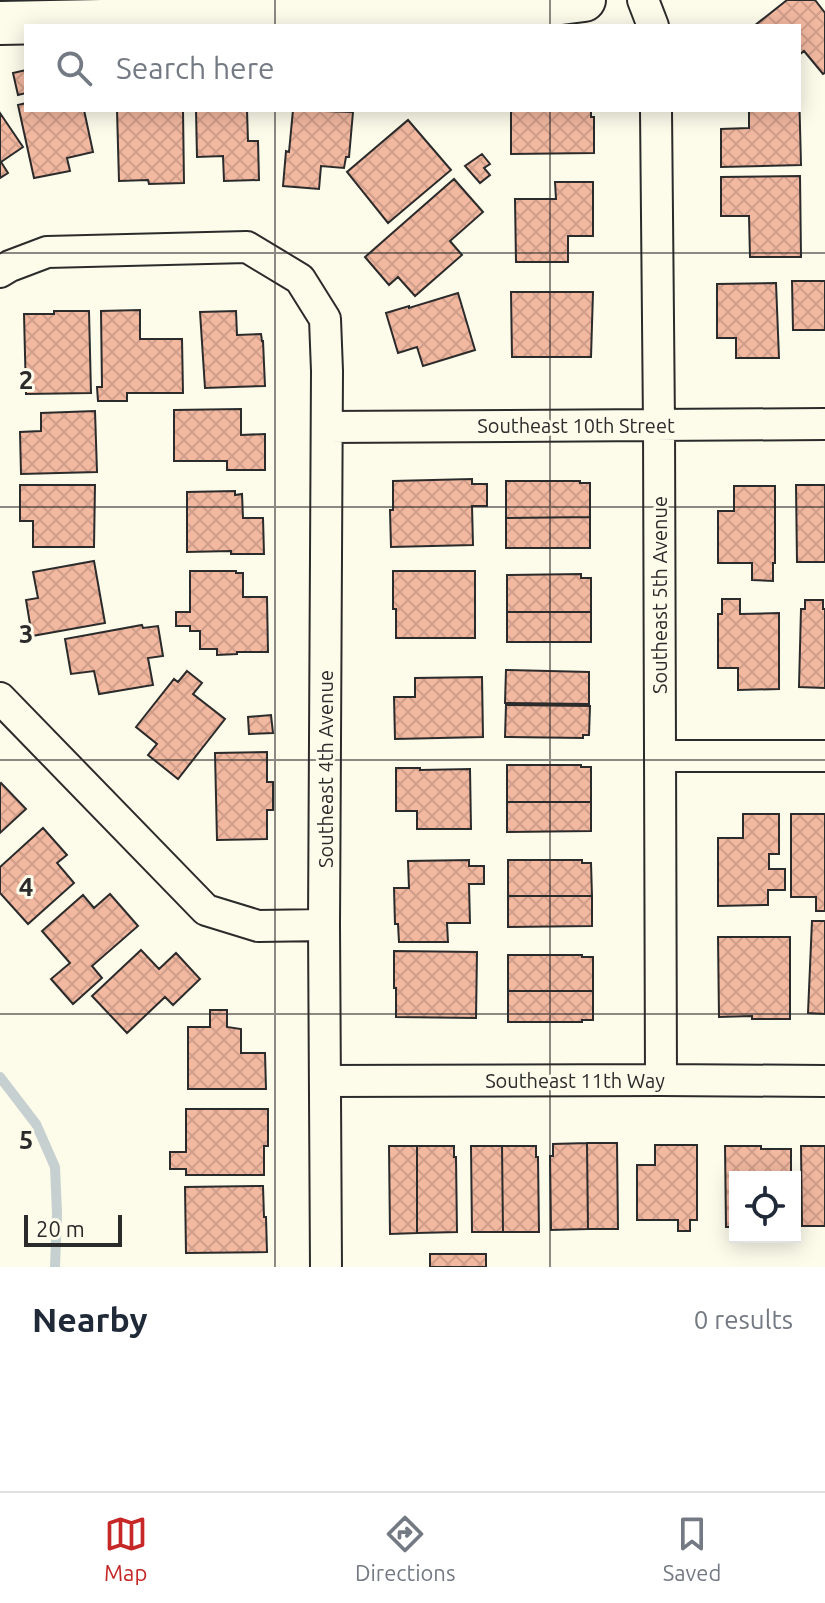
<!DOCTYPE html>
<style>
:root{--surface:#fff;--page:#f2f2f3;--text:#1f2937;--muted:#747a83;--line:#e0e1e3;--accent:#c62828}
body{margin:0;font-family:Ubuntu,sans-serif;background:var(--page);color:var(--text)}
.controls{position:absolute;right:24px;bottom:24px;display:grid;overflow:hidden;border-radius:0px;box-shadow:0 4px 20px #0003}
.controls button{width:72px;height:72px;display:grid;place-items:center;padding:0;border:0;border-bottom:2px solid var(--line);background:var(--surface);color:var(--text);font:40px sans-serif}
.scale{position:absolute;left:24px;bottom:20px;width:98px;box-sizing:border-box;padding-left:8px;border:4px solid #2b2b2b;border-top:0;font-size:22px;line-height:28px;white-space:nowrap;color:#2b2b2b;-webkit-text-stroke:6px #fdfbea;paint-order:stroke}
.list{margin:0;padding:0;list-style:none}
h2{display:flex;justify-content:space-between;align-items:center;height:104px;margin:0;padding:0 32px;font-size:34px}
h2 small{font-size:26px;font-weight:400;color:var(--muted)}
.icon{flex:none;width:44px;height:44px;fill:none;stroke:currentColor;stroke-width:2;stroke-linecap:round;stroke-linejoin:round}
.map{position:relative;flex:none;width:825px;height:1267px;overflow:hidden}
.search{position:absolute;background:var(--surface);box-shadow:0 4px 20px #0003;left:24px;right:24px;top:24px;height:88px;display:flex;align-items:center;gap:20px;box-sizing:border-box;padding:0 28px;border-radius:0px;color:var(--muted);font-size:30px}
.sheet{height:224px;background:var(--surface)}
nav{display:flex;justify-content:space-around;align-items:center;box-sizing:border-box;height:112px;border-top:2px solid var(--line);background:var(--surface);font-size:22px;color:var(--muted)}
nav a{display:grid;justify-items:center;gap:4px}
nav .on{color:var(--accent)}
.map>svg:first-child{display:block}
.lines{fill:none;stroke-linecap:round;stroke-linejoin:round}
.stream{stroke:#c7d0d0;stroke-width:10}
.building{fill:url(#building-cross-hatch);stroke:#2b2b2b;stroke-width:2}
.street-casing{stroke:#2b2b2b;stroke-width:34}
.secondary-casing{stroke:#2b2b2b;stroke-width:46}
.street{stroke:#fdfbea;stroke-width:30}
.secondary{stroke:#fdfbea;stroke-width:42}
.grid{fill:none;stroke:#2b2b2b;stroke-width:2;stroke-opacity:0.55}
.labels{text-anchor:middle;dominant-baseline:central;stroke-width:6;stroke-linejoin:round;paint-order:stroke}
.street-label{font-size:20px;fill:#2b2b2b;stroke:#fdfbea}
.grid-label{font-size:26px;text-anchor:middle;font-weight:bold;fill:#2b2b2b;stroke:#fdfbea;stroke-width:6;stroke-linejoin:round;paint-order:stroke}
</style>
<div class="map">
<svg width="825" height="1267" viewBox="0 0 825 1267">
<defs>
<pattern id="building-cross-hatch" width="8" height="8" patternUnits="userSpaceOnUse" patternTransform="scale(2)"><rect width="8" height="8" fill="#f2b8a0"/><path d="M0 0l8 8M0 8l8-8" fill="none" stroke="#d09e8a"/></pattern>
</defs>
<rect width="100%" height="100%" fill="#fdfbea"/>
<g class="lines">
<path class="stream" d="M 0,1077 L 36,1124 L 55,1167 L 57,1213 L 55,1267"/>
</g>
<path class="building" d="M 787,0 L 815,0 L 825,13 L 825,73 L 823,74 L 804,51 L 799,55 L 799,26 L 754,26 Z
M 26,70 L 26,93 L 18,95 L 13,73 Z
M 799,88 L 801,165 L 721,167 L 721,129 L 749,128 L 749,110 L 799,110 Z
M 26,103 L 26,110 L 84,110 L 93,152 L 67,158 L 70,171 L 34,178 L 18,105 Z
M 117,110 L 183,110 L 184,183 L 149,184 L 148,180 L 119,181 Z
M 196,110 L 247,110 L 248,141 L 258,141 L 259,180 L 224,181 L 223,156 L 197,157 Z
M 293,110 L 353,112 L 349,157 L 346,157 L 344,168 L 321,166 L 319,189 L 283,186 L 286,151 L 289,152 Z
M 511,110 L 591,110 L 591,117 L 594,117 L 594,153 L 511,154 Z
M 0,113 L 23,147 L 1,162 L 8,173 L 0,178 Z
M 408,120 L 451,170 L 388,223 L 347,172 Z
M 482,154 L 490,164 L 484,168 L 490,175 L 480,183 L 465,166 Z
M 800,176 L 801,257 L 750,257 L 749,216 L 721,216 L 721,177 Z
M 454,179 L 483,212 L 450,241 L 462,255 L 415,296 L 398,277 L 389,285 L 365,257 Z
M 555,182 L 593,182 L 593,236 L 568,236 L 568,262 L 516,262 L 515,199 L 556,199 Z
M 792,281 L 825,281 L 825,330 L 793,330 Z
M 776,283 L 779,358 L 736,358 L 736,338 L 717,338 L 717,284 Z
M 511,292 L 593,292 L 591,357 L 512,357 Z
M 458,293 L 475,350 L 423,366 L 417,347 L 398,353 L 386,313 L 409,306 L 409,308 Z
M 140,310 L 140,339 L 182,339 L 183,393 L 127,393 L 127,401 L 98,401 L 97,387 L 102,387 L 101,311 Z
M 54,311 L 89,311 L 91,393 L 26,394 L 24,314 L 54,314 Z
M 236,311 L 237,335 L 261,334 L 262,341 L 263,341 L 265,386 L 205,388 L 200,312 Z
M 241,409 L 241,435 L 265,434 L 265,470 L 227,470 L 227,461 L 174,461 L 174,410 Z
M 95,411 L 97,472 L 21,474 L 20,432 L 41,431 L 41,413 Z
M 472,479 L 472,484 L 487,484 L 487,506 L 472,506 L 473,545 L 391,547 L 390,510 L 393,510 L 393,481 Z
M 506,481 L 580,481 L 580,483 L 590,483 L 590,517 L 506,518 Z
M 20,485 L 95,485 L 94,547 L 33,547 L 33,521 L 20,521 Z
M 796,485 L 825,485 L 825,562 L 797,562 Z
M 734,486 L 775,486 L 775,563 L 773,563 L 773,581 L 752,580 L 752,563 L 718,563 L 718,511 L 734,511 Z
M 235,491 L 235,495 L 242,494 L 243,518 L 263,518 L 264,554 L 231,554 L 231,551 L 187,552 L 187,492 Z
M 590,517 L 590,548 L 506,548 L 506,518 Z
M 94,561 L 105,623 L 32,636 L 26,600 L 38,598 L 33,572 Z
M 190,571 L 236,571 L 236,573 L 243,573 L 243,597 L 267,597 L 268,652 L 237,652 L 237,654 L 217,655 L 217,649 L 200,649 L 200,631 L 190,631 L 190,626 L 176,626 L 176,612 L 190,612 Z
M 393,571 L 475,571 L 475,638 L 396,638 L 396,609 L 393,609 Z
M 581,574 L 581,578 L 591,578 L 591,612 L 507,612 L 507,575 Z
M 722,599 L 740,599 L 740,614 L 779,613 L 779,689 L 738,690 L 738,668 L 718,668 L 718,614 L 722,614 Z
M 805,600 L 823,600 L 823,609 L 825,609 L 825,688 L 799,687 L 801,609 L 805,609 Z
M 507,612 L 591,612 L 591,642 L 507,642 Z
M 142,625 L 143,628 L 158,626 L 163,656 L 148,658 L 153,685 L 99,694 L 94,671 L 71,674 L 65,639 Z
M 506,670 L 589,672 L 589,704 L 505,703 Z
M 187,671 L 202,683 L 193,694 L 225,719 L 178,779 L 148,755 L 157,744 L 136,727 L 174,679 L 178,682 Z
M 482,677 L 483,737 L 395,739 L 394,697 L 415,697 L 415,678 Z
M 506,705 L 590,706 L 589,735 L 583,735 L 583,738 L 505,737 Z
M 271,715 L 273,733 L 249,734 L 248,717 Z
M 267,752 L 267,782 L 273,782 L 273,810 L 267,810 L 267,839 L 217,840 L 215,753 Z
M 507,765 L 581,765 L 581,767 L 591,767 L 591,802 L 507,802 Z
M 396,768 L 420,768 L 420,770 L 470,769 L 471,829 L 417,829 L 417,811 L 396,811 Z
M 1,783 L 26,809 L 0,833 L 0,784 Z
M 507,802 L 591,802 L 591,831 L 507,832 Z
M 743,814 L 779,814 L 779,854 L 769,854 L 769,869 L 785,869 L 785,890 L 768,890 L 768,905 L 718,906 L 718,838 L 743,838 Z
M 791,814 L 825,814 L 825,911 L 816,911 L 816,897 L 791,897 Z
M 43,828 L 67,855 L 57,863 L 74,883 L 28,924 L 0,893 L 0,867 Z
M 469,860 L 469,866 L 484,866 L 484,884 L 469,884 L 470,923 L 447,923 L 448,942 L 399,942 L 398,924 L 395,924 L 394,888 L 409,888 L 408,861 Z
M 508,860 L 582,860 L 582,863 L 591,863 L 592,896 L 508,896 Z
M 110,894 L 138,926 L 92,966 L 102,978 L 73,1004 L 51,979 L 70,963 L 42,931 L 83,895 L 94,908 Z
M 508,896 L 592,896 L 592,926 L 508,927 Z
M 812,921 L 825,921 L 825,1014 L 808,1013 Z
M 718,937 L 790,937 L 790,1019 L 752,1019 L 752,1016 L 719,1017 Z
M 141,950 L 159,969 L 176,953 L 200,979 L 173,1005 L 165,997 L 127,1033 L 92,996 Z
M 394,951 L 477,952 L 476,1018 L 396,1017 L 396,988 L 394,988 Z
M 508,955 L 582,955 L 582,957 L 593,957 L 593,991 L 508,991 Z
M 508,991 L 593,991 L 593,1020 L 582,1020 L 582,1022 L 508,1022 Z
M 210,1010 L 227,1010 L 227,1027 L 241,1029 L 241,1053 L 265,1053 L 266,1089 L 188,1089 L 188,1027 L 210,1027 Z
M 186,1109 L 268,1109 L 268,1146 L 264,1146 L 264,1175 L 186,1175 L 186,1169 L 170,1169 L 170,1152 L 186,1152 Z
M 587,1143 L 617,1143 L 618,1229 L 588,1229 Z
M 587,1143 L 588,1229 L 551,1230 L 550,1156 L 553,1156 L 553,1144 Z
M 655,1145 L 697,1145 L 697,1220 L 690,1220 L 690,1231 L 678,1231 L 678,1220 L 637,1220 L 637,1165 L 655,1165 Z
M 389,1146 L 417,1146 L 417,1233 L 390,1234 Z
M 417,1146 L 454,1146 L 454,1157 L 456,1157 L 457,1232 L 417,1233 Z
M 471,1146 L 502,1146 L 503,1232 L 472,1232 Z
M 502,1146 L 536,1146 L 536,1157 L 538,1157 L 539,1232 L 503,1232 Z
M 725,1146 L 761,1146 L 761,1149 L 791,1149 L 791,1177 L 735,1177 L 735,1227 L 726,1227 Z
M 801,1146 L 825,1146 L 825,1226 L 802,1226 Z
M 263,1186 L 264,1217 L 266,1217 L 267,1252 L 186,1253 L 185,1187 Z
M 430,1254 L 486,1254 L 486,1267 L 430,1267 Z"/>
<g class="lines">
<g class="street-casing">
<path id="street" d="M 643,0 L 653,26
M 656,110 L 659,425 L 661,1080
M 0,272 L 10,266 L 47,252 L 247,247 L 300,279 L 325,319 L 327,371 L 324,925 L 326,1267
M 327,427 L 825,424
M 0,698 L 206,910 L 258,926 L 324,925
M 660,756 L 825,756
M 325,1081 L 661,1080 L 825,1081"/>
</g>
<g class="secondary-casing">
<path id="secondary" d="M 0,23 L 407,15 L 530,7 L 584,0"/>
</g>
<use href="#street" class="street"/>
<use href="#secondary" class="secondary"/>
</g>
<path class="grid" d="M 275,0 L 275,26M 550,0 L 550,26M 275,110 L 275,1267M 550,110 L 550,1267M 0,253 L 825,253M 0,507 L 825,507M 0,760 L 825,760M 0,1014 L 825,1014"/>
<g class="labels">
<g class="street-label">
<text x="576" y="425">Southeast 10th Street</text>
<text transform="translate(659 595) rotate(-90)">Southeast 5th Avenue</text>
<text transform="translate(325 769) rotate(-90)">Southeast 4th Avenue</text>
<text x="575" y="1080">Southeast 11th Way</text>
</g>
</g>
<g class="grid-label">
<text x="26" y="389">2</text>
<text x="26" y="643">3</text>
<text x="26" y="896">4</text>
<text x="26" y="1149">5</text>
</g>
</svg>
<div class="controls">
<button><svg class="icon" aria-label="locate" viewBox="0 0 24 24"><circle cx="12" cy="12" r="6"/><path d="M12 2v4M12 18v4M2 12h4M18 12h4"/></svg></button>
</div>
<div class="scale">20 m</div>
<div class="search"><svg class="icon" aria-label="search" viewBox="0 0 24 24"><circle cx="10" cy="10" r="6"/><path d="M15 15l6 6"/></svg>Search here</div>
</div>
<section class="sheet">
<h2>Nearby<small>0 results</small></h2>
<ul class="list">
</ul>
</section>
<nav>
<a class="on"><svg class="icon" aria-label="map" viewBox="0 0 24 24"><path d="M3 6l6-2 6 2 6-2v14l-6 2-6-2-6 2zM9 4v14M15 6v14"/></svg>Map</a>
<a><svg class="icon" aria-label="directions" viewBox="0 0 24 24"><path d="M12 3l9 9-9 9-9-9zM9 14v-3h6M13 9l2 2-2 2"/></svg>Directions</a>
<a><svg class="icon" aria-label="saved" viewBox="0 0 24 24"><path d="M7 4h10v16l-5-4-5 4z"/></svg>Saved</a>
</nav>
